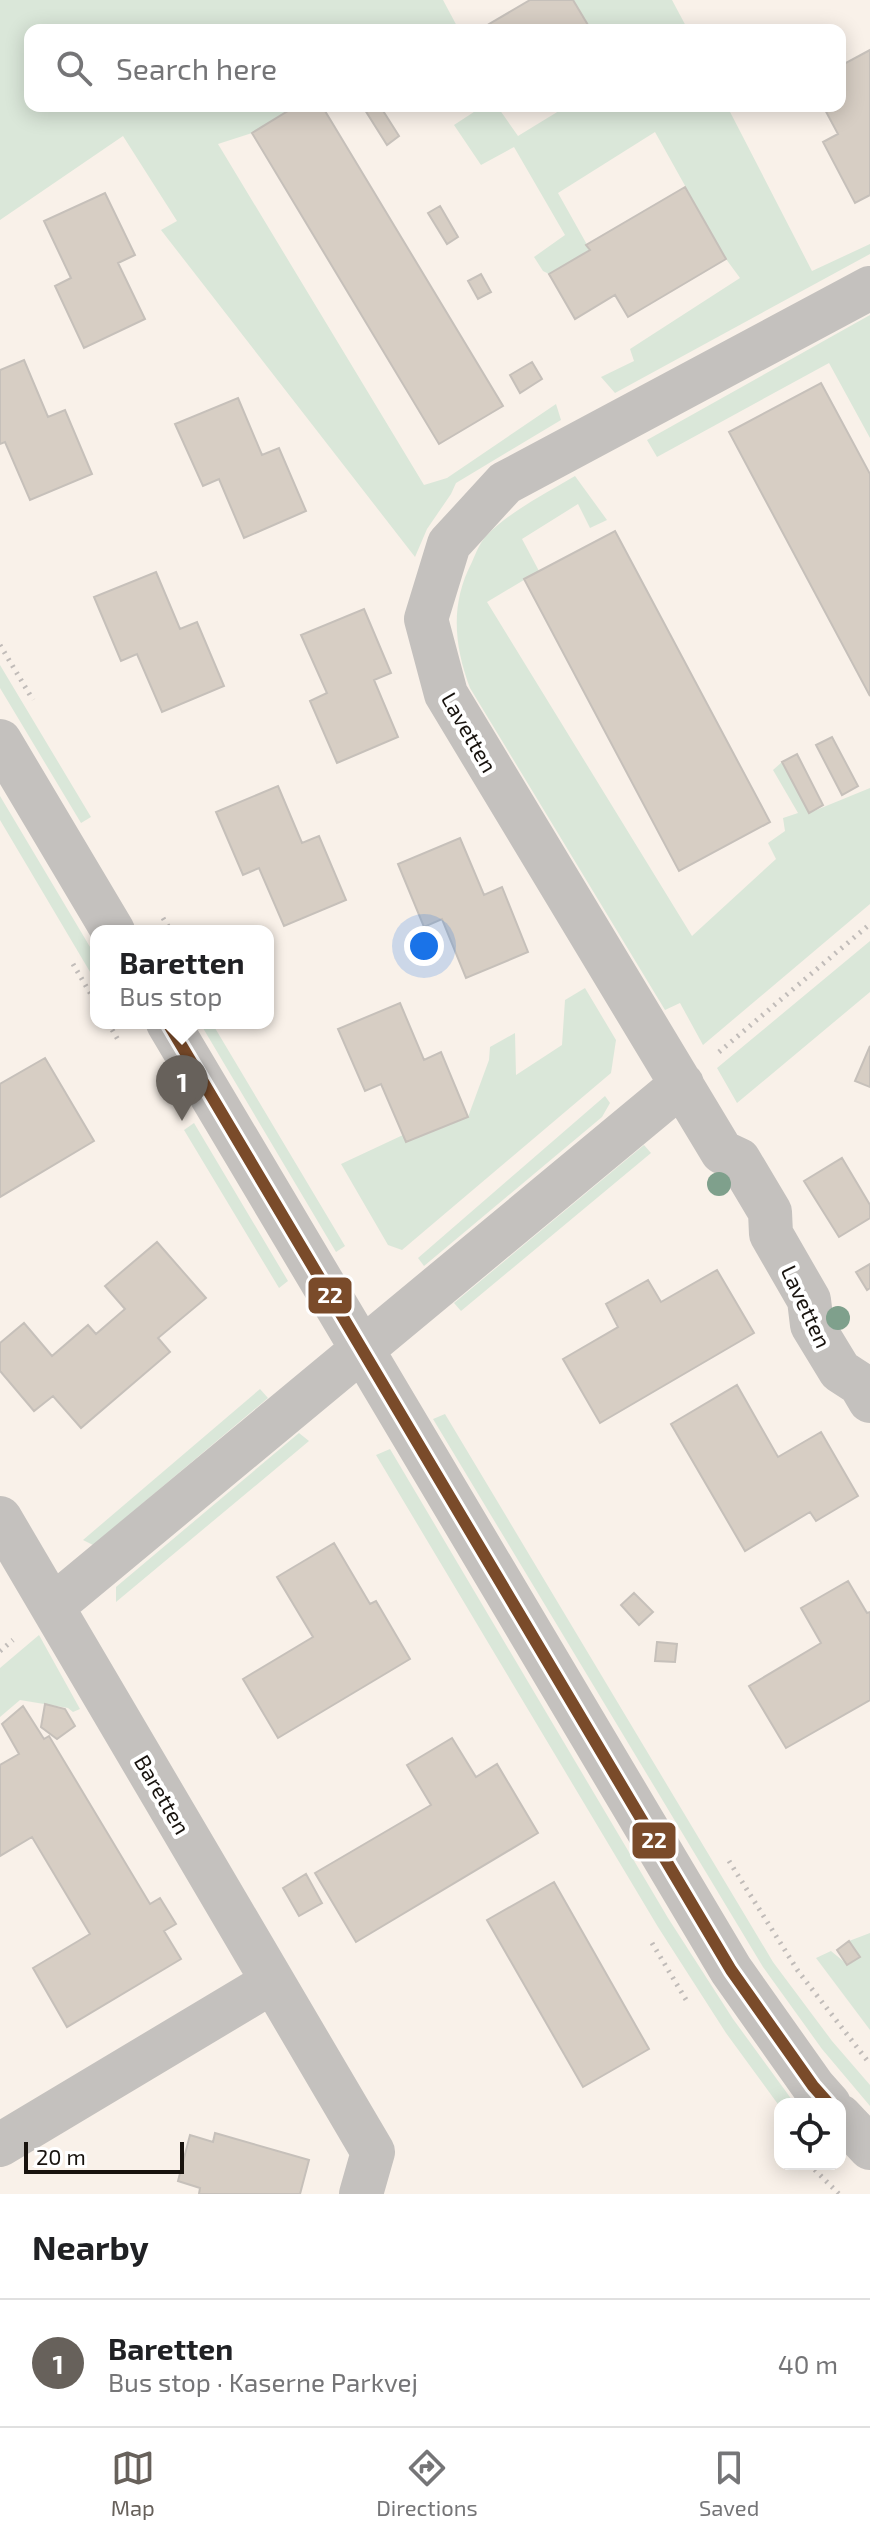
<!DOCTYPE html>
<meta charset="utf-8">
<style>
:root{--surface:#fff;--page:#f2f2f2;--text:#202124;--muted:#757577;--line:#e0e0e0;--accent:#67615b}
body{margin:0;font-family:"Exo 2",sans-serif;background:var(--page);color:var(--text)}
.controls{position:absolute;right:24px;bottom:24px;display:grid;overflow:hidden;border-radius:16px;box-shadow:0 4px 20px #0003}
.controls button{width:72px;height:72px;display:grid;place-items:center;padding:0;border:0;border-bottom:2px solid var(--line);background:var(--surface);color:var(--text);font:40px sans-serif}
.scale{position:absolute;left:24px;bottom:20px;width:160px;box-sizing:border-box;padding-left:8px;border:4px solid #18130e;border-top:0;font-size:22px;line-height:28px;white-space:nowrap;color:#18130e;-webkit-text-stroke:6px #fff;paint-order:stroke}
.you{position:absolute;left:424px;top:946px;width:28px;height:28px;margin:-20px;border:6px solid #fff;border-radius:50%;background:#1a73e8;box-shadow:0 0 0 12px #1a73e833}
.badge{display:grid;place-items:center;width:52px;height:52px;border-radius:50%;background:var(--accent);color:#fff;font-size:26px;font-weight:700}
.pin{position:absolute;translate:-50% -66px;filter:drop-shadow(0 2px 4px #0008)}
.pin::after{content:'';position:absolute;top:42px;width:28px;height:24px;background:inherit;clip-path:polygon(0 0,100% 0,50% 100%)}
.popup{position:absolute;left:90px;top:925px;width:184px;height:104px;box-sizing:border-box;display:grid;place-content:center;border-radius:16px;background:var(--surface);filter:drop-shadow(0 2px 6px #0005);font-size:26px;white-space:nowrap;color:var(--muted)}
.popup b{font-size:30px;color:var(--text)}
.popup::after{content:'';position:absolute;left:50%;top:100%;margin-left:-16px;border:16px solid transparent;border-top-color:var(--surface)}
.list{margin:0;padding:0;list-style:none}
h2{display:flex;justify-content:space-between;align-items:center;height:104px;margin:0;padding:0 32px;font-size:34px}
h2 small{font-size:26px;font-weight:400;color:var(--muted)}
.list li{display:grid;grid-template-columns:52px 1fr auto;gap:24px;align-items:center;box-sizing:border-box;height:128px;padding:0 32px;border-top:2px solid var(--line)}
.list b{display:block;font-size:30px;white-space:nowrap}
.list p{margin:0;font-size:26px;white-space:nowrap;color:var(--muted)}
.list em{font-size:26px;font-style:normal;color:var(--muted)}
.icon{flex:none;width:44px;height:44px;fill:none;stroke:currentColor;stroke-width:2;stroke-linecap:round;stroke-linejoin:round}
.map{position:relative;flex:none;width:870px;height:2194px;overflow:hidden}
.search{position:absolute;background:var(--surface);box-shadow:0 4px 20px #0003;left:24px;right:24px;top:24px;height:88px;display:flex;align-items:center;gap:20px;box-sizing:border-box;padding:0 28px;border-radius:16px;color:var(--muted);font-size:30px}
.sheet{height:232px;background:var(--surface)}
nav{display:flex;justify-content:space-around;align-items:center;box-sizing:border-box;height:112px;border-top:2px solid var(--line);background:var(--surface);font-size:22px;color:var(--muted)}
nav a{display:grid;justify-items:center;gap:4px}
nav .on{color:var(--accent)}
.map>svg:first-child{display:block}
.green{fill:#dae7d9}
.building{fill:#d7cec4;stroke:#c6c0ba;stroke-width:2}
.lines{fill:none;stroke-linecap:round;stroke-linejoin:round}
.path{stroke:#c1bcb9;stroke-width:5;stroke-dasharray:2 6;stroke-linecap:butt}
.minor{stroke:#c4c1be;stroke-width:44}
.bus-1-casing{stroke:#fff;stroke-width:18}
.bus-1{stroke:#7a4b2a;stroke-width:12}
.tree{fill:#7fa08c}
.labels{text-anchor:middle;dominant-baseline:central;stroke-width:8;stroke-linejoin:round;paint-order:stroke}
.street-label{font-size:22px;fill:#18130e;stroke:#fff}
.line-badge{stroke:#fff;stroke-width:3}
.badge-label{font-size:22px;text-anchor:middle;font-weight:bold;fill:#fff}
</style>
<div class="map">
<svg width="870" height="2194" viewBox="0 0 870 2194">
<rect width="100%" height="100%" fill="#f9f1e9"/>
<path class="green" d="M 0,0 L 443,0 L 459,30 L 30,30 L 30,106 L 294,106 L 252,133 L 218,144 L 424,485 L 447,478 L 556,404 L 561,420 L 456,483 L 451,494 L 427,529 L 415,557 L 161,230 L 177,221 L 123,136 L 0,220 Z
M 573,0 L 672,0 L 688,30 L 591,30 Z
M 483,106 L 497,106 L 518,136 L 567,106 L 727,106 L 812,271 L 870,244 L 870,254 L 615,393 L 601,377 L 634,361 L 630,349 L 740,278 L 726,259 L 655,132 L 558,193 L 590,250 L 549,274 L 543,271 L 534,257 L 565,235 L 514,147 L 481,165 L 454,125 Z
M 870,315 L 870,438 L 829,363 L 657,457 L 647,440 Z
M 575,476 L 607,520 L 590,528 L 578,504 L 522,539 L 539,571 L 487,602 L 692,936 L 776,859 L 768,843 L 785,831 L 783,818 L 798,813 L 773,770 L 782,762 L 809,813 L 870,788 L 870,904 L 703,1045 L 680,1003 L 665,1010 L 470,688 C 454,645 450,604 472,562 C 476,553 480,542 487,535 C 512,510 545,494 575,476 Z
M 0,665 L 91,817 L 81,823 L 0,688 Z
M 0,796 L 96,957 L 96,982 L 0,820 Z
M 870,941 L 870,992 L 737,1103 L 717,1068 Z
M 585,988 L 616,1040 L 611,1073 L 402,1250 L 388,1245 L 341,1164 L 403,1135 L 406,1142 L 468,1117 L 489,1060 L 490,1047 L 515,1033 L 516,1075 L 562,1045 L 565,1000 Z
M 200,1023 L 212,1023 L 345,1246 L 336,1252 Z
M 605,1096 L 610,1103 L 602,1117 L 424,1266 L 418,1258 Z
M 194,1123 L 288,1281 L 279,1288 L 184,1130 Z
M 644,1145 L 651,1153 L 461,1311 L 454,1303 Z
M 260,1389 L 268,1398 L 93,1545 L 83,1540 Z
M 445,1414 L 773,1962 L 832,2041 L 870,2085 L 870,2106 L 822,2049 L 763,1967 L 433,1419 Z
M 299,1433 L 309,1441 L 116,1602 L 116,1587 Z
M 390,1449 L 668,1918 L 733,2019 L 795,2104 L 780,2104 L 780,2107 L 726,2033 L 658,1927 L 376,1455 Z
M 39,1635 L 80,1709 L 73,1712 L 68,1708 L 20,1700 L 0,1717 L 0,1668 Z
M 870,1933 L 870,2030 L 816,1958 L 831,1951 L 848,1965 L 860,1957 L 849,1941 Z"/>
<path class="building" d="M 530,0 L 573,0 L 591,30 L 479,30 Z
M 870,50 L 870,195 L 855,203 L 823,142 L 838,134 L 823,106 L 840,106 L 840,66 Z
M 296,106 L 322,106 L 503,406 L 439,444 L 252,133 Z
M 371,106 L 380,106 L 399,136 L 387,145 L 365,110 Z
M 685,187 L 726,259 L 628,317 L 615,295 L 575,319 L 549,274 L 590,250 L 586,245 Z
M 105,193 L 135,255 L 118,263 L 145,319 L 84,348 L 55,286 L 71,278 L 44,221 Z
M 440,206 L 458,237 L 447,244 L 428,213 Z
M 481,274 L 491,292 L 478,299 L 468,281 Z
M 24,360 L 48,417 L 65,410 L 92,474 L 30,500 L 5,442 L 0,444 L 0,370 Z
M 532,362 L 542,379 L 520,393 L 510,375 Z
M 821,383 L 870,474 L 870,696 L 729,432 Z
M 238,398 L 262,455 L 279,448 L 306,511 L 244,538 L 219,479 L 203,486 L 175,424 Z
M 615,531 L 770,822 L 679,871 L 524,579 Z
M 156,572 L 180,629 L 197,622 L 224,686 L 162,712 L 137,654 L 121,661 L 94,597 Z
M 364,609 L 391,673 L 374,680 L 398,737 L 337,763 L 310,701 L 327,693 L 301,635 Z
M 832,737 L 858,786 L 842,795 L 816,745 Z
M 797,754 L 823,805 L 809,813 L 782,762 Z
M 278,786 L 302,843 L 319,836 L 346,900 L 284,926 L 259,868 L 243,875 L 216,812 Z
M 460,838 L 484,895 L 502,887 L 528,952 L 466,978 L 442,919 L 424,927 L 398,864 Z
M 400,1003 L 424,1060 L 441,1052 L 468,1117 L 406,1142 L 381,1084 L 365,1091 L 338,1029 Z
M 870,1046 L 870,1087 L 855,1081 Z
M 45,1058 L 94,1141 L 0,1197 L 0,1084 Z
M 842,1158 L 870,1205 L 870,1218 L 839,1237 L 804,1181 Z
M 157,1242 L 206,1298 L 158,1338 L 170,1352 L 81,1428 L 53,1396 L 34,1411 L 0,1371 L 0,1343 L 24,1323 L 52,1356 L 88,1325 L 96,1334 L 125,1309 L 105,1286 Z
M 870,1264 L 870,1288 L 867,1290 L 856,1272 Z
M 717,1270 L 754,1333 L 600,1423 L 563,1359 L 618,1327 L 606,1304 L 648,1280 L 661,1302 Z
M 737,1385 L 778,1457 L 821,1432 L 858,1496 L 816,1521 L 810,1512 L 745,1551 L 671,1424 Z
M 334,1543 L 370,1604 L 376,1601 L 410,1659 L 278,1738 L 243,1679 L 313,1637 L 277,1577 Z
M 848,1581 L 867,1613 L 870,1612 L 870,1700 L 786,1748 L 749,1686 L 821,1643 L 801,1608 Z
M 634,1593 L 653,1612 L 639,1625 L 621,1605 Z
M 657,1642 L 677,1644 L 675,1662 L 655,1661 Z
M 45,1704 L 65,1709 L 75,1726 L 57,1739 L 41,1727 Z
M 23,1706 L 44,1739 L 49,1736 L 150,1904 L 160,1898 L 176,1924 L 164,1931 L 181,1959 L 67,2027 L 33,1968 L 90,1934 L 32,1837 L 0,1856 L 0,1765 L 19,1754 L 2,1724 Z
M 452,1738 L 476,1777 L 497,1764 L 538,1833 L 356,1942 L 315,1873 L 431,1805 L 407,1765 Z
M 306,1874 L 322,1903 L 299,1916 L 283,1888 Z
M 554,1882 L 649,2049 L 583,2087 L 487,1920 Z
M 849,1941 L 860,1957 L 847,1965 L 837,1950 Z
M 215,2133 L 309,2160 L 300,2194 L 199,2194 L 200,2188 L 178,2181 L 190,2135 L 213,2142 Z"/>
<g class="lines">
<path class="path" d="M 0,645 L 33,700
M 163,918 L 171,931
M 73,964 L 96,1003
M 108,1023 L 120,1043
M 719,1052 L 870,924
M 0,1651 L 13,1640
M 729,1861 L 798,1971 L 870,2064
M 652,1943 L 688,2003
M 809,2164 L 839,2194"/>
<path class="minor" d="M 870,288 L 505,483 L 449,544 L 426,619 L 446,694 L 722,1152 L 739,1160 L 770,1212 L 771,1234 L 809,1300 L 812,1325 L 840,1371 L 860,1384 L 870,1401
M 0,741 L 113,931
M 168,1023 L 731,1970 L 813,2086 L 829,2104
M 0,1518 L 373,2152 L 361,2194
M 53,1606 L 682,1084
M 840,2116 L 870,2148
M 0,2145 L 272,1982"/>
<g class="bus-1-casing">
<path id="bus-1" d="M 168,1023 L 731,1970 L 813,2086 L 829,2104"/>
</g>
<use href="#bus-1" class="bus-1"/>
</g>
<g class="tree">
<circle cx="719" cy="1184" r="12"/>
<circle cx="838" cy="1318" r="12"/>
</g>
<g class="labels">
<g class="street-label">
<text transform="translate(470 732) rotate(60)">Lavetten</text>
<text transform="translate(807 1306) rotate(65)">Lavetten</text>
<text transform="translate(163 1794) rotate(60)">Baretten</text>
</g>
</g>
<g class="line-badge">
<rect x="307" y="1276" width="46" height="39" rx="8" fill="#7a4b2a"/>
<rect x="631" y="1821" width="46" height="39" rx="8" fill="#7a4b2a"/>
</g>
<g class="badge-label">
<text x="330" y="1303">22</text>
<text x="654" y="1848">22</text>
</g>
</svg>
<div class="controls">
<button><svg class="icon" aria-label="locate" viewBox="0 0 24 24"><circle cx="12" cy="12" r="6"/><path d="M12 2v4M12 18v4M2 12h4M18 12h4"/></svg></button>
</div>
<div class="scale">20 m</div>
<div class="you"></div>
<div class="pin badge" style="left:182px;top:1121px">1</div>
<div class="popup"><b>Baretten</b>Bus stop</div>
<div class="search"><svg class="icon" aria-label="search" viewBox="0 0 24 24"><circle cx="10" cy="10" r="6"/><path d="M15 15l6 6"/></svg>Search here</div>
</div>
<section class="sheet">
<h2>Nearby<small></small></h2>
<ul class="list">
<li><span class="badge">1</span><div><b>Baretten</b><p>Bus stop · Kaserne Parkvej</p></div><em>40 m</em></li>
</ul>
</section>
<nav>
<a class="on"><svg class="icon" aria-label="map" viewBox="0 0 24 24"><path d="M3 6l6-2 6 2 6-2v14l-6 2-6-2-6 2zM9 4v14M15 6v14"/></svg>Map</a>
<a><svg class="icon" aria-label="directions" viewBox="0 0 24 24"><path d="M12 3l9 9-9 9-9-9zM9 14v-3h6M13 9l2 2-2 2"/></svg>Directions</a>
<a><svg class="icon" aria-label="saved" viewBox="0 0 24 24"><path d="M7 4h10v16l-5-4-5 4z"/></svg>Saved</a>
</nav>
